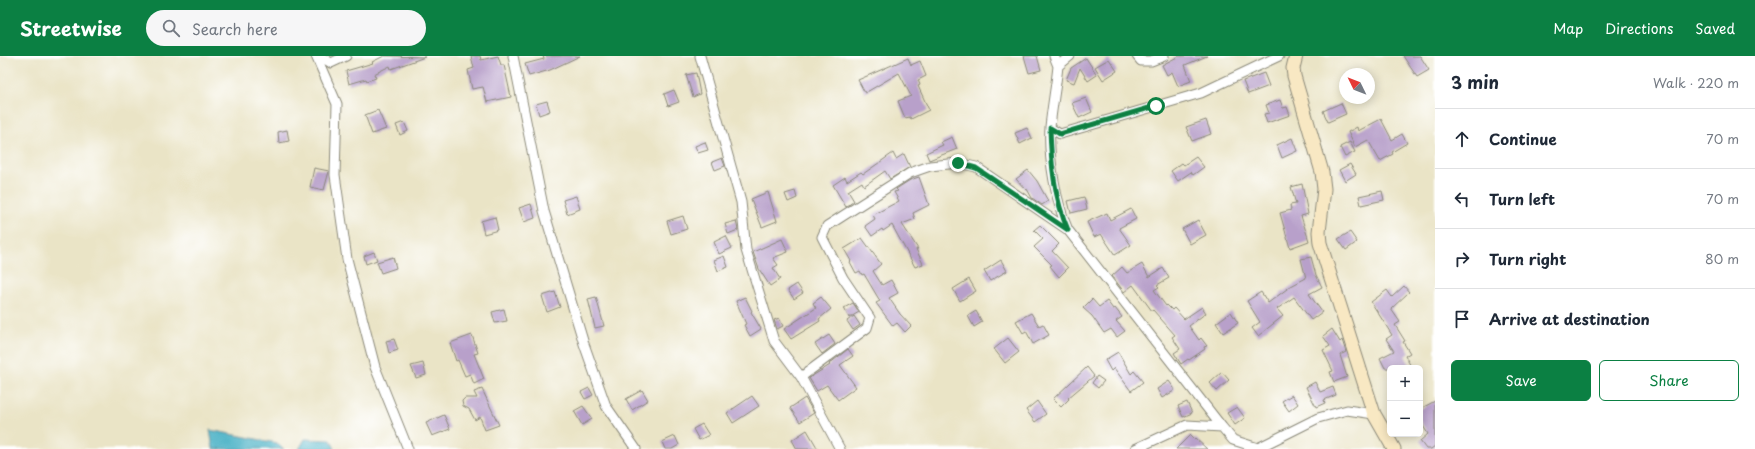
<!DOCTYPE html>
<meta charset="utf-8">
<style>
:root{--surface:#fff;--page:#f6f6f7;--text:#1f2937;--muted:#747a83;--line:#e0e1e3;--accent:#0b8043}
body{margin:0;font-family:"Playpen Sans",sans-serif;background:var(--page);color:var(--text)}
.controls{position:absolute;right:12px;bottom:12px;display:grid;overflow:hidden;border-radius:6px;box-shadow:0 2px 10px #0003}
.controls button{width:36px;height:36px;display:grid;place-items:center;padding:0;border:0;border-bottom:1px solid var(--line);background:var(--surface);color:var(--text);font:20px sans-serif}
.compass{position:absolute;left:1339px;top:12px;width:36px;height:36px;border-radius:50%;background:var(--surface);box-shadow:0 2px 10px #0003;rotate:313deg}
.stop{position:absolute;width:12px;height:12px;margin:-9px;border:3px solid #0b8043;border-radius:50%;background:#fff}
.stop.end{background:#0b8043;border-color:#fff;box-shadow:0 1px 4px #0008}
.list{margin:0;padding:0;list-style:none}
h2{display:flex;justify-content:space-between;align-items:center;height:52px;margin:0;padding:0 16px;font-size:17px}
h2 small{font-size:13px;font-weight:400;color:var(--muted)}
.list li{display:grid;grid-template-columns:26px 1fr auto;gap:12px;align-items:center;box-sizing:border-box;height:60px;padding:0 16px;border-top:1px solid var(--line)}
.list b{display:block;font-size:15px;white-space:nowrap}
.list em{font-size:13px;font-style:normal;color:var(--muted)}
.actions{display:flex;gap:8px;padding:12px 16px}
.actions a{flex:1;padding:9px 0;border:1px solid var(--accent);border-radius:6px;text-align:center;font-size:14px;color:var(--accent)}
.actions .main{background:var(--accent);color:#fff}
.icon{flex:none;width:22px;height:22px;fill:none;stroke:currentColor;stroke-width:2;stroke-linecap:round;stroke-linejoin:round}
.map{position:relative;flex:none;width:1435px;height:393px;overflow:hidden}
header{display:flex;align-items:center;gap:24px;box-sizing:border-box;height:56px;padding:0 20px;background:var(--accent);color:#fff}
header strong{font-size:19px}
nav{display:flex;gap:22px;margin-inline-start:auto;font-size:14px}
.search{width:280px;height:36px;background:var(--page);display:flex;align-items:center;gap:10px;box-sizing:border-box;padding:0 14px;border-radius:22px;color:var(--muted);font-size:15px}
main{display:flex}
aside{flex:1;background:var(--surface)}
.map>svg:first-child{display:block}
.water{fill:#47b0c5;stroke:#396e78}
.building{fill:#b8a0ca}
.lines{fill:none;stroke-linecap:round;stroke-linejoin:round}
.street-casing{stroke:#8a8878;stroke-width:11}
.secondary-casing{stroke:#8a8878;stroke-width:15}
.street{stroke:#fff;stroke-width:9}
.secondary{stroke:#f8e8c3;stroke-width:13}
.route{stroke:#0b8043;stroke-width:5}
</style>
<header>
<strong>Streetwise</strong>
<div class="search"><svg class="icon" aria-label="search" viewBox="0 0 24 24"><circle cx="10" cy="10" r="6"/><path d="M15 15l6 6"/></svg>Search here</div>
<nav><a>Map</a><a>Directions</a><a>Saved</a></nav>
</header>
<main>
<div class="map">
<svg width="1435" height="393" viewBox="0 0 1435 393">
<rect width="100%" height="100%" fill="#fff"/>
<filter id="ink" filterUnits="userSpaceOnUse"><feTurbulence type="fractalNoise" baseFrequency=".025" numOctaves="2"/><feDisplacementMap in="SourceGraphic" scale="8" xChannelSelector="R" yChannelSelector="G"/><feConvolveMatrix kernelMatrix="1 2 1 2 8 2 1 2 1" color-interpolation-filters="sRGB"/></filter>
<filter id="wash" filterUnits="userSpaceOnUse"><feTurbulence type="fractalNoise" baseFrequency=".012" numOctaves="4" result="noise"/><feDisplacementMap in="SourceGraphic" scale="16" xChannelSelector="R" yChannelSelector="G"/><feGaussianBlur stdDeviation="0.9" result="paint"/><feColorMatrix in="noise" values="0 0 0 0 0 0 0 0 0 0 0 0 0 0 0 0 0 1.4 0 .05"/><feComposite in="paint" operator="in"/></filter>
<g filter="url(#wash)">
<rect width="100%" height="100%" fill="#eae4c6"/>
<path class="water" d="M 210,374 L 277,387 L 284,393 L 213,393 Z
M 305,383 L 331,384 L 335,393 L 299,393 Z"/>
<g id="blocks">
<path class="building" d="M 384,0 L 425,1 L 391,13 L 390,10 L 374,18 L 376,22 L 367,25 L 366,23 L 349,28 L 346,15 L 373,7 L 372,6 Z
M 471,0 L 480,0 L 481,4 L 498,0 L 501,9 L 504,9 L 511,41 L 487,46 L 483,31 L 472,33 L 468,14 L 474,12 Z
M 543,0 L 580,0 L 550,14 L 529,20 L 525,8 L 544,3 Z
M 1024,0 L 1037,0 L 1041,14 L 1029,17 Z
M 1179,0 L 1207,0 L 1185,9 L 1191,25 L 1178,30 L 1172,16 L 1167,19 L 1162,9 Z
M 1403,0 L 1420,0 L 1429,14 L 1417,21 Z
M 908,2 L 911,9 L 920,5 L 926,20 L 918,24 L 920,29 L 918,30 L 929,54 L 911,63 L 910,61 L 905,62 L 898,45 L 911,40 L 899,17 L 865,37 L 858,24 Z
M 1086,2 L 1097,19 L 1088,25 L 1080,12 L 1074,27 L 1066,24 L 1071,12 Z
M 1109,3 L 1117,15 L 1103,24 L 1095,11 Z
M 696,17 L 700,38 L 693,41 L 686,19 Z
M 1264,17 L 1269,30 L 1248,38 L 1243,25 Z
M 674,34 L 679,46 L 668,50 L 664,38 Z
M 1086,42 L 1092,56 L 1079,62 L 1072,47 Z
M 1280,44 L 1283,52 L 1287,51 L 1290,59 L 1267,67 L 1264,58 L 1269,57 L 1266,49 Z
M 547,45 L 550,55 L 539,59 L 536,48 Z
M 1341,47 L 1346,58 L 1328,66 L 1323,55 Z
M 378,54 L 386,73 L 372,78 L 365,59 Z
M 1381,63 L 1392,84 L 1402,78 L 1407,87 L 1392,96 L 1393,98 L 1380,105 L 1368,84 L 1355,91 L 1348,76 L 1357,71 L 1358,75 Z
M 1206,64 L 1211,78 L 1192,85 L 1186,71 Z
M 404,66 L 408,75 L 400,79 L 396,69 Z
M 1027,72 L 1032,82 L 1020,88 L 1015,77 Z
M 287,74 L 289,85 L 279,87 L 278,76 Z
M 952,81 L 957,93 L 929,104 L 926,97 L 943,89 L 941,86 Z
M 1292,82 L 1297,95 L 1282,102 L 1277,89 Z
M 705,86 L 708,94 L 698,97 L 695,90 Z
M 1350,86 L 1355,96 L 1345,101 L 1340,91 Z
M 893,97 L 896,103 L 904,98 L 910,111 L 890,123 L 885,115 L 864,130 L 862,126 L 848,135 L 854,145 L 846,151 L 833,129 L 845,121 L 847,125 L 861,116 L 863,118 Z
M 1196,101 L 1204,111 L 1193,119 L 1191,116 L 1178,125 L 1171,115 L 1182,107 L 1184,109 Z
M 722,102 L 725,110 L 715,114 L 712,106 Z
M 1350,108 L 1356,118 L 1345,125 L 1339,114 Z
M 314,112 L 329,115 L 324,134 L 310,131 Z
M 1028,114 L 1037,125 L 1048,145 L 1042,149 L 1032,142 L 1027,133 L 1026,134 L 1016,123 Z
M 919,121 L 929,149 L 913,157 L 915,163 L 902,168 L 918,193 L 916,193 L 923,208 L 915,211 L 892,169 L 883,175 L 882,173 L 872,180 L 865,170 L 875,163 L 873,159 L 899,145 L 894,136 L 898,135 L 896,133 L 910,124 Z
M 1302,128 L 1308,158 L 1301,160 L 1309,185 L 1290,192 L 1280,157 L 1291,154 L 1290,149 L 1296,148 L 1291,131 Z
M 795,135 L 797,142 L 788,146 L 785,138 Z
M 1382,135 L 1384,144 L 1361,149 L 1359,140 Z
M 768,136 L 777,165 L 762,171 L 751,143 Z
M 576,140 L 580,153 L 567,158 L 563,144 Z
M 1084,141 L 1087,153 L 1071,157 L 1068,145 Z
M 531,148 L 535,162 L 524,166 L 519,152 Z
M 1131,153 L 1136,163 L 1119,172 L 1131,189 L 1115,199 L 1101,178 L 1094,181 L 1087,166 L 1107,157 L 1110,164 Z
M 683,160 L 687,173 L 671,178 L 667,165 Z
M 495,161 L 498,174 L 484,178 L 481,165 Z
M 1198,164 L 1206,179 L 1190,188 L 1182,173 Z
M 736,165 L 738,174 L 728,178 L 725,168 Z
M 1040,169 L 1059,188 L 1052,195 L 1068,212 L 1059,221 L 1050,210 L 1052,209 L 1034,191 L 1043,183 L 1034,174 Z
M 1350,176 L 1357,186 L 1346,194 L 1338,183 Z
M 726,180 L 732,192 L 719,198 L 714,186 Z
M 862,182 L 881,208 L 873,215 L 882,229 L 891,224 L 898,237 L 889,242 L 900,258 L 911,270 L 905,276 L 897,267 L 893,270 L 876,247 L 880,245 L 864,218 L 862,219 L 860,215 L 856,217 L 850,206 L 851,205 L 844,193 Z
M 782,183 L 788,196 L 773,202 L 778,209 L 773,212 L 780,223 L 770,230 L 759,213 L 753,196 Z
M 374,196 L 377,204 L 366,208 L 364,200 Z
M 724,200 L 728,211 L 718,215 L 714,204 Z
M 393,201 L 396,212 L 381,217 L 377,206 Z
M 1311,201 L 1316,219 L 1322,231 L 1309,238 L 1322,256 L 1311,264 L 1294,241 L 1277,253 L 1283,260 L 1258,280 L 1252,272 L 1260,266 L 1247,245 L 1261,236 L 1268,247 L 1291,230 L 1306,222 L 1301,203 Z
M 1001,204 L 1007,215 L 990,225 L 984,215 Z
M 1142,208 L 1149,221 L 1163,212 L 1169,222 L 1157,229 L 1159,231 L 1154,234 L 1166,250 L 1167,249 L 1172,254 L 1174,252 L 1184,263 L 1202,251 L 1206,257 L 1189,270 L 1199,284 L 1201,282 L 1207,290 L 1204,291 L 1205,293 L 1189,304 L 1188,303 L 1181,308 L 1174,297 L 1180,293 L 1172,281 L 1175,279 L 1153,254 L 1152,255 L 1133,229 L 1124,236 L 1112,220 L 1122,211 L 1127,217 Z
M 969,223 L 976,235 L 960,245 L 953,233 Z
M 797,228 L 803,237 L 794,243 L 788,234 Z
M 1404,230 L 1409,236 L 1391,253 L 1400,266 L 1395,269 L 1405,285 L 1403,286 L 1410,297 L 1405,300 L 1412,312 L 1385,312 L 1380,302 L 1394,295 L 1386,283 L 1392,279 L 1371,246 L 1387,234 L 1392,241 Z
M 555,236 L 560,251 L 547,256 L 542,240 Z
M 596,241 L 604,270 L 595,272 L 588,243 Z
M 745,241 L 752,255 L 751,256 L 761,273 L 750,280 L 744,269 L 746,268 L 736,245 Z
M 821,241 L 831,253 L 819,263 L 820,265 L 791,283 L 784,273 L 816,252 L 813,247 Z
M 1092,243 L 1099,251 L 1107,245 L 1113,253 L 1115,252 L 1122,261 L 1116,265 L 1125,275 L 1117,281 L 1111,273 L 1104,277 L 1092,260 L 1083,252 Z
M 853,247 L 859,256 L 849,262 L 844,252 Z
M 504,253 L 507,265 L 495,267 L 492,256 Z
M 976,255 L 982,266 L 974,271 L 968,260 Z
M 1231,256 L 1238,267 L 1223,277 L 1216,267 Z
M 1031,257 L 1039,270 L 1043,268 L 1049,279 L 1033,288 L 1026,275 L 1023,277 L 1016,265 Z
M 854,260 L 860,269 L 853,274 L 847,265 Z
M 779,262 L 783,270 L 777,273 L 774,264 Z
M 1332,273 L 1340,286 L 1342,284 L 1346,296 L 1340,299 L 1347,321 L 1334,326 L 1330,316 L 1333,315 L 1323,294 L 1330,290 L 1323,280 Z
M 472,279 L 478,297 L 474,298 L 484,323 L 474,328 L 470,318 L 465,320 L 458,304 L 456,305 L 450,287 Z
M 829,279 L 835,288 L 822,298 L 815,288 Z
M 1008,282 L 1019,296 L 1005,307 L 994,293 Z
M 394,283 L 398,294 L 389,297 L 386,285 Z
M 848,293 L 853,300 L 840,309 L 856,331 L 838,344 L 827,329 L 817,335 L 809,322 L 830,309 L 829,308 Z
M 1118,296 L 1131,318 L 1134,315 L 1143,326 L 1131,335 L 1114,312 L 1111,315 L 1105,304 Z
M 423,307 L 426,319 L 416,322 L 411,310 Z
M 1087,311 L 1094,320 L 1068,342 L 1069,343 L 1061,351 L 1053,343 Z
M 1222,316 L 1229,324 L 1217,335 L 1210,327 Z
M 1097,320 L 1104,325 L 1098,332 L 1092,327 Z
M 1169,325 L 1174,332 L 1174,335 L 1162,342 L 1157,333 Z
M 1315,326 L 1320,336 L 1333,331 L 1336,339 L 1324,344 L 1325,347 L 1316,351 L 1306,331 Z
M 589,332 L 593,339 L 585,343 L 581,336 Z
M 482,333 L 499,369 L 485,374 L 480,361 L 475,364 L 469,353 L 463,350 L 462,345 L 465,342 L 477,342 L 474,336 Z
M 642,334 L 648,344 L 632,354 L 626,343 Z
M 1292,339 L 1298,348 L 1289,355 L 1282,345 Z
M 752,340 L 759,350 L 733,367 L 727,357 Z
M 805,342 L 814,357 L 800,366 L 790,352 Z
M 1037,345 L 1046,358 L 1035,366 L 1026,354 Z
M 1435,345 L 1435,390 L 1431,393 L 1426,393 L 1420,385 L 1428,378 L 1420,365 L 1420,353 Z
M 1187,346 L 1192,357 L 1183,361 L 1178,350 Z
M 583,350 L 592,363 L 582,369 L 574,355 Z
M 1237,351 L 1245,362 L 1235,369 L 1227,357 Z
M 444,359 L 450,373 L 432,380 L 426,367 Z
M 702,368 L 709,379 L 699,384 L 693,373 Z
M 807,374 L 818,393 L 797,393 L 792,384 Z
M 1190,379 L 1194,383 L 1195,382 L 1207,393 L 1176,393 Z
M 675,380 L 679,389 L 672,393 L 665,393 L 662,386 Z"/>
</g>
</g>
<g filter="url(#ink)">
<use href="#blocks" fill-opacity="0" stroke="#8a8878" stroke-width="1"/>
<g class="lines">
<g class="street-casing">
<path id="street" d="M 316,0 L 337,48 L 335,119 L 347,203 L 375,311 L 408,393
M 320,0 L 331,7 L 346,0
M 513,0 L 544,155 L 584,288 L 606,350 L 636,393
M 700,0 L 741,146 L 746,194 L 774,285 L 801,321 L 840,393
M 1054,0 L 1058,10 C 1056,30 1052,51 1050,71 C 1048,101 1056,147 1068,174 L 1222,371
M 1137,0 L 1141,5 L 1151,5 L 1164,0
M 1058,10 L 1070,0
M 1050,72 L 1060,78 L 1201,37 L 1279,0
M 801,321 L 867,272 L 870,262 L 843,222 L 822,181 L 827,170 L 910,117 L 930,110 L 958,107 L 976,111 L 1068,174
M 1135,393 L 1187,369 L 1222,371 L 1233,384 L 1258,392 L 1318,362 L 1347,354 L 1374,358"/>
</g>
<g class="secondary-casing">
<path id="secondary" d="M 1296,0 L 1293,12 L 1294,20 L 1322,116 L 1324,133 L 1319,176 L 1320,187 L 1374,358 L 1394,393"/>
</g>
<use href="#street" class="street"/>
<use href="#secondary" class="secondary"/>
</g>
</g>
<g class="lines" filter="url(#ink)">
<path class="route" d="M 958,107 L 976,112 L 1068,174 C 1054,142 1051,106 1050,72 L 1060,78 L 1156,50"/>
</g>
</svg>
<div class="controls">
<button>+</button>
<button>−</button>
</div>
<svg class="compass" viewBox="-18 -18 36 36"><path d="M0-13l5 13h-10z" fill="#e53935"/><path d="M0 13l5-13h-10z" fill="#747a83"/></svg>
<div class="stop" style="left:1156px;top:50px"></div>
<div class="stop end" style="left:958px;top:107px"></div>
</div>
<aside>
<h2>3 min<small>Walk · 220 m</small></h2>
<ul class="list">
<li><svg class="icon" aria-label="ahead" viewBox="0 0 24 24"><path d="M12 20V5M6 11l6-6 6 6"/></svg><div><b>Continue</b></div><em>70 m</em></li>
<li><svg class="icon" aria-label="left" viewBox="0 0 24 24"><path d="M17 20v-9H6M10 6l-5 5 5 5"/></svg><div><b>Turn left</b></div><em>70 m</em></li>
<li><svg class="icon" aria-label="right" viewBox="0 0 24 24"><path d="M7 20v-9h11M14 6l5 5-5 5"/></svg><div><b>Turn right</b></div><em>80 m</em></li>
<li><svg class="icon" aria-label="arrive" viewBox="0 0 24 24"><path d="M6 21V4h12l-3 4 3 4H6"/></svg><div><b>Arrive at destination</b></div></li>
</ul>
<div class="actions"><a class="main">Save</a><a>Share</a></div>
</aside>
</main>
